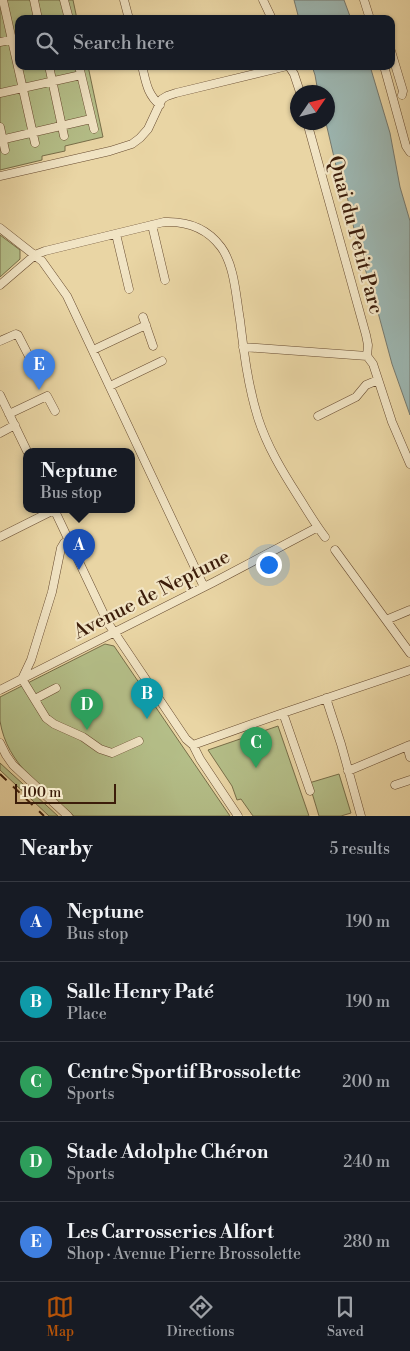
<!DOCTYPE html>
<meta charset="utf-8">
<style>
:root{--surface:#171b24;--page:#20242c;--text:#f1f3f6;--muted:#9ea1a6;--line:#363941;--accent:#b45309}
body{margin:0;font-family:"Libre Bodoni",serif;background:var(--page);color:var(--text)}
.compass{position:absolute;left:290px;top:85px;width:45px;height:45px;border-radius:50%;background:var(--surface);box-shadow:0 1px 4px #0004;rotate:55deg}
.scale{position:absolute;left:15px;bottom:12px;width:101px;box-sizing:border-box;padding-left:5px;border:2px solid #3c1d0a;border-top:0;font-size:14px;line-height:18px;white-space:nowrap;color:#3c1d0a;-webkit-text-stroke:4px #f1e4c4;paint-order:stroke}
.you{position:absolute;left:268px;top:564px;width:18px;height:18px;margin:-12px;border:4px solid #fff;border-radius:50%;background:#1a73e8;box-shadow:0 0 0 8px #1a73e833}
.badge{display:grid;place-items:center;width:32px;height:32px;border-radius:50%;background:var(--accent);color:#fff;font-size:16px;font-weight:700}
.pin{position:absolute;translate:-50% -41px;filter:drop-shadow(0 1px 2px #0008)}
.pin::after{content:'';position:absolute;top:26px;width:18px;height:15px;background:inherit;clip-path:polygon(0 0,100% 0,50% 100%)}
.popup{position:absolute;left:23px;top:448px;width:112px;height:65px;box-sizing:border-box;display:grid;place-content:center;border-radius:10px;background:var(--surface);filter:drop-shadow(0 1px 4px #0005);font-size:16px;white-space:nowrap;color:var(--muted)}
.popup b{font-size:19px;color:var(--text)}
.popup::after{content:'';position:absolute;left:50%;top:100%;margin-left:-10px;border:10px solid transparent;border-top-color:var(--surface)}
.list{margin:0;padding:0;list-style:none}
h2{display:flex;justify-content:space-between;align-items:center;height:65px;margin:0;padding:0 20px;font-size:21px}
h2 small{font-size:16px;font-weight:400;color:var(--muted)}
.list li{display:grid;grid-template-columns:32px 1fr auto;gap:15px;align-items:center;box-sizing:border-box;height:80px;padding:0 20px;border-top:1px solid var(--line)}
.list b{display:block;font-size:19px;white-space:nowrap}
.list p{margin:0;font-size:16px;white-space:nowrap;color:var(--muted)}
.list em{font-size:16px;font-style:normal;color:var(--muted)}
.icon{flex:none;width:28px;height:28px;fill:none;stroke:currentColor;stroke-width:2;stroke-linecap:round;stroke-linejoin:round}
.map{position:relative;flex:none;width:410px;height:816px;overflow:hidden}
.search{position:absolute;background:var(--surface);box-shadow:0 1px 4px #0004;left:15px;right:15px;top:15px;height:55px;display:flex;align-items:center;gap:12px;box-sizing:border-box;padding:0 18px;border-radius:10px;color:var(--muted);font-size:19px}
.sheet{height:465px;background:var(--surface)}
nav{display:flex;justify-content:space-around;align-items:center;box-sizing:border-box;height:70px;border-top:1px solid var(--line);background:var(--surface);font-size:14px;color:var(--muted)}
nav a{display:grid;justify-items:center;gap:2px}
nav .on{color:var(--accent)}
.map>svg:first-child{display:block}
.green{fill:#b4be88;stroke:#786e49}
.water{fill:#9cb6b1;stroke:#76796e}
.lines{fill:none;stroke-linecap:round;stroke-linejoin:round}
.minor-casing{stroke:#674b30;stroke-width:9}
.minor{stroke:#f1e4c4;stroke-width:8}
.rail{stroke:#3c1d0a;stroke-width:2;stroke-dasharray:9 9;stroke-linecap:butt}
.labels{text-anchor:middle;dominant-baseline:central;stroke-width:4.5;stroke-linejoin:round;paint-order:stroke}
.street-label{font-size:20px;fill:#3c1d0a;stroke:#f1e4c4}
</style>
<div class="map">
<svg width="410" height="816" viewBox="0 0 410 816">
<rect width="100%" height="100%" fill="#e9d5a4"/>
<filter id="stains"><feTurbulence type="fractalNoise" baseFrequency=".004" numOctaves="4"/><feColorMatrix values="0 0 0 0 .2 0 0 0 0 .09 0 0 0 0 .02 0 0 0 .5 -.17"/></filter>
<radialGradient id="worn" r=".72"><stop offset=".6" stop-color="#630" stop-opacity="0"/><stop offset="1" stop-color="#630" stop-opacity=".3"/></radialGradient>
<path class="green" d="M 0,0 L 73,0 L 77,19 L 19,19 L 19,66 L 88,66 L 103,137 L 65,146 L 65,151 L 42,156 L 42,160 L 0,170 Z
M 0,235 L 20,250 L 20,259 L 0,277 Z
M 105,644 L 114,646 L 230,816 L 74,816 C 43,788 7,765 0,721 C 0,713 0,705 0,697 Z
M 278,726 L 309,816 L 253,816 L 241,799 L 237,800 L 232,786 L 208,750 Z
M 0,763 L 58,816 L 49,816 L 0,770 Z
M 339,774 L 351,813 L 341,816 L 319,816 L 309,783 Z"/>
<path class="water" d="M 294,0 L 344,0 L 351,19 L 299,19 Z
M 312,66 L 370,66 L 390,133 L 400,187 L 410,221 L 410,415 L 392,364 L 373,294 L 357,243 L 347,196 L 337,170 L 326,123 L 328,122 L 328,92 L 318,92 L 315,75 Z"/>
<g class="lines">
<g class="minor-casing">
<path id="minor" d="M 3,0 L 35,143
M 34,0 L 38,19
M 64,0 L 69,19
M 124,0 L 129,19
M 263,0 L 272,19
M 364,0 L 370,19
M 0,42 L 19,38
M 391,51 L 403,91 L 402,95
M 49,66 L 64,136
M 79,66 L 94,129
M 142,66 C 146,82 147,94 160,105
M 289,66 L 294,74 L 300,92
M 384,66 L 406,146 L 410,152
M 0,93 L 81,75
M 307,122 L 366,335 L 368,345 L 367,356
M 0,127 L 5,150
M 0,140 L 91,119
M 0,176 L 110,151 L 132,144 L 140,138 L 148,129 L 162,99 L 167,96 L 176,93 L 287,66
M 152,225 L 165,280
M 0,228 L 42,261 L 67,296 L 204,587
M 116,234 L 129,289
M 0,285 L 35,255 L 45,251 L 164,222 C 187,221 207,228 221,247 C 235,266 236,298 240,320 C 244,353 248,386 258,418 C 267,446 282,471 298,496 C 307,510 315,524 325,537
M 143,317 L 153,346
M 0,341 L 16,334 L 18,335 L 35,368
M 243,347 L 367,356
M 93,350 L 146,325
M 367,356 L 373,364 L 392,422 L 410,464
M 110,386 L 162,361
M 0,395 L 27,451
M 9,414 L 47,396 L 55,411
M 318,416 L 356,397 L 366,385 L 378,380
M 0,433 L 15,425
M 54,509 L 108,623 L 186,739 L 193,745 L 200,759 L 238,816
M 0,537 L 54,510
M 68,540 L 64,543 L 61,548 L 52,592 L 31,660 L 22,679 L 46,718 L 54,724 L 83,737 L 100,749 L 112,753 L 139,741
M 335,550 L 410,653
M 386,620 L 410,610
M 0,690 L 214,582 L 318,527
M 326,698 L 341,744 L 361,816
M 35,699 L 56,688
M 283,713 L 310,791
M 0,743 L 6,755 L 13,765 L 68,816
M 193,745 L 283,713 L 410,670
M 407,746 L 410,757
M 348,771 L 410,745
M 395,785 L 410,780"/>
</g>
<use href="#minor" class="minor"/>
<path class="rail" d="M 0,774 L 44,816"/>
</g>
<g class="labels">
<g class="street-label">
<text transform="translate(355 235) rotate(75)">Quai du Petit Parc</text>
<text transform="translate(152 595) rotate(-27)">Avenue de Neptune</text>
</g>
</g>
<rect width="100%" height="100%" filter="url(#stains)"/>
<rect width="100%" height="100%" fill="url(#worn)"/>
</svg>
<svg class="compass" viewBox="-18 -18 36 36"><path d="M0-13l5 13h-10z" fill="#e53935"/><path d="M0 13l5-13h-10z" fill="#9ea1a6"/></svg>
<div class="scale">100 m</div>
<div class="you"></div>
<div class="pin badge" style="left:79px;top:570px;background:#1a4fb4">A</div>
<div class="popup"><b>Neptune</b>Bus stop</div>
<div class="pin badge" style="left:147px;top:719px;background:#0f9aa8">B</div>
<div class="pin badge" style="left:256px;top:768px;background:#2e9e5b">C</div>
<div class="pin badge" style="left:87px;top:730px;background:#2e9e5b">D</div>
<div class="pin badge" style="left:39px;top:390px;background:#3f7fe0">E</div>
<div class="search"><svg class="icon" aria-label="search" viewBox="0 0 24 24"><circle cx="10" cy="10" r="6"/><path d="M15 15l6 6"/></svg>Search here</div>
</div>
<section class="sheet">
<h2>Nearby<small>5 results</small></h2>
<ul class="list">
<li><span class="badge" style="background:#1a4fb4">A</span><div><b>Neptune</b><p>Bus stop</p></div><em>190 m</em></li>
<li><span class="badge" style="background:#0f9aa8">B</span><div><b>Salle Henry Paté</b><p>Place</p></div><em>190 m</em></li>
<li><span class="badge" style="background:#2e9e5b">C</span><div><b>Centre Sportif Brossolette</b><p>Sports</p></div><em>200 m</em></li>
<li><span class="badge" style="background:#2e9e5b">D</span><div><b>Stade Adolphe Chéron</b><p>Sports</p></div><em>240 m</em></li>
<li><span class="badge" style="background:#3f7fe0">E</span><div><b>Les Carrosseries Alfort</b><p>Shop · Avenue Pierre Brossolette</p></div><em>280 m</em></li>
</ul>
</section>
<nav>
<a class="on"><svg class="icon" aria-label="map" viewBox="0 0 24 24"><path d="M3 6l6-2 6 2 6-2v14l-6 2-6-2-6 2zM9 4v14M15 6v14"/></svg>Map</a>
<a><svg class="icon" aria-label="directions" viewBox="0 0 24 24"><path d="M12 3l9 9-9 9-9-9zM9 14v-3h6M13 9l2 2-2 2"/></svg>Directions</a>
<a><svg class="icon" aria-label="saved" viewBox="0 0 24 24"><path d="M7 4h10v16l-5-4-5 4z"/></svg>Saved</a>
</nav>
